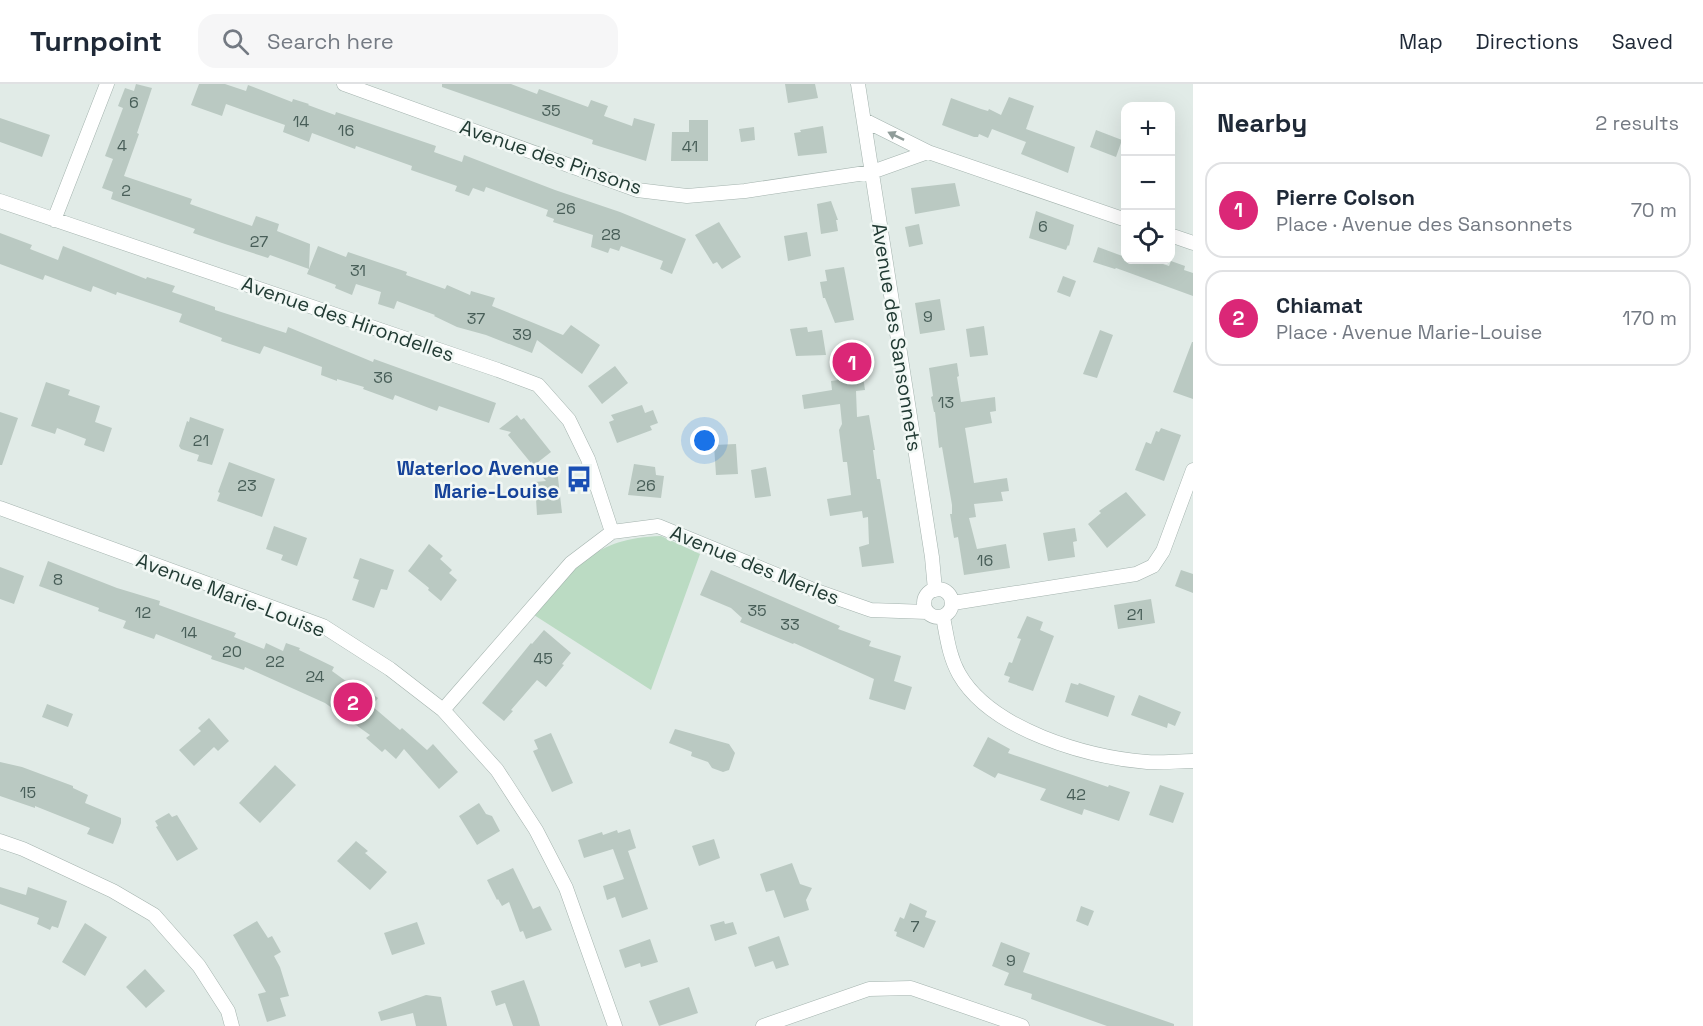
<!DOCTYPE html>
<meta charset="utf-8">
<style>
:root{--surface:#fff;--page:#f6f6f7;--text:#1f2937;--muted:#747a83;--line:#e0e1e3;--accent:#db2777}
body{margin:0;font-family:"Space Grotesk",sans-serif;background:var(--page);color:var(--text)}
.controls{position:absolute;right:18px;top:18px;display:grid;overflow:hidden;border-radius:12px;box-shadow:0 6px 24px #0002}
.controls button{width:54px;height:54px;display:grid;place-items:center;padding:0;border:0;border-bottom:2px solid var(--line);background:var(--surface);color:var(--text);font:30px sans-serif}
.you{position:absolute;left:705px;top:357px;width:21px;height:21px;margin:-15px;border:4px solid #fff;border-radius:50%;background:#1a73e8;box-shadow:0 0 0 9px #1a73e833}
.badge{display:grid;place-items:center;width:39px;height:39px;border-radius:50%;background:var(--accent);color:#fff;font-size:20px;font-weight:700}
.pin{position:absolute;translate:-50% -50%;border:3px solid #fff;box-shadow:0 2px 6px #0006}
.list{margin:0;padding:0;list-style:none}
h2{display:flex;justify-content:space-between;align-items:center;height:78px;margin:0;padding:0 24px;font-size:26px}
h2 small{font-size:20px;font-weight:400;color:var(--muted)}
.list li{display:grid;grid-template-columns:39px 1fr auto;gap:18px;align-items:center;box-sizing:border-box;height:96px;margin:0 12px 12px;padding:0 12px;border:2px solid var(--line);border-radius:18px}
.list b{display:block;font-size:22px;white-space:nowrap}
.list p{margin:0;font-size:20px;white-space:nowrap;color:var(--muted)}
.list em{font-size:20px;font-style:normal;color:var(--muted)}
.icon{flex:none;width:33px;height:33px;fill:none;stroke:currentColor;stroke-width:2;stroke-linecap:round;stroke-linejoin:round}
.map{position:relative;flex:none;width:1193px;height:942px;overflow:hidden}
header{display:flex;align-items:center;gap:36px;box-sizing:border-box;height:84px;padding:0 30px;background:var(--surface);border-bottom:2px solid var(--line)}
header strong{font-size:28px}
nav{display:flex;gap:33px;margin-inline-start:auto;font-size:21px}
.search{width:420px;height:54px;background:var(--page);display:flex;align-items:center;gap:15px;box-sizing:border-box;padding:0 21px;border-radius:18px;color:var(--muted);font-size:22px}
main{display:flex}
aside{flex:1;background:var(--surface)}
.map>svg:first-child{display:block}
.green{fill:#bbdbc3}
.building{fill:#bac9c2}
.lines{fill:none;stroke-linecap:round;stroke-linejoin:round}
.street-casing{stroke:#a4b3ae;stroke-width:15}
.street{stroke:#fff;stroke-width:14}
.oneway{fill:#909d9a}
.labels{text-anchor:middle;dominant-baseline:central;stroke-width:5;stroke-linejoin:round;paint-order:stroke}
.number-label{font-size:16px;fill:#485e58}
.street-label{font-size:20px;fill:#223b34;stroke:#f2f8f5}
.transit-label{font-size:20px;font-weight:bold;fill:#164399;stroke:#f2f8f5;text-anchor:end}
</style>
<header>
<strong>Turnpoint</strong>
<div class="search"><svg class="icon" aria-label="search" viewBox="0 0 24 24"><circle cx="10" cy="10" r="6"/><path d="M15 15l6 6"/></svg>Search here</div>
<nav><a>Map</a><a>Directions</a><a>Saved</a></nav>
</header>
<main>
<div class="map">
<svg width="1193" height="942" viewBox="0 0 1193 942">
<rect width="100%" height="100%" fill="#e1ebe7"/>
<path class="green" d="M 661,452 L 700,470 L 651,606 L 534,531 C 575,484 593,454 661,452 Z"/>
<path class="building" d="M 136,0 L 152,4 L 137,49 L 139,50 L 124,92 L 192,115 L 190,120 L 252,142 L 256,132 L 279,140 L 277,147 L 310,160 L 309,185 L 270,171 L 268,174 L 225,160 L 193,149 L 195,145 L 111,115 L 113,108 L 102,104 L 113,75 L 105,72 L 123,24 L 118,22 L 125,4 L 134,7 Z
M 199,0 L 225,0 L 246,7 L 248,1 L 292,18 L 293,15 L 309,20 L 308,21 L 335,31 L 336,28 L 436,62 L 434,68 L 462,78 L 464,71 L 555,106 L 620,128 L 686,155 L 672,190 L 660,185 L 663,177 L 621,162 L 619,167 L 610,164 L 608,169 L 591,163 L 593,151 L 553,138 L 554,135 L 546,132 L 548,126 L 486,103 L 484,108 L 473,104 L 469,112 L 455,107 L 457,102 L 411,86 L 412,82 L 356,62 L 355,65 L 312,49 L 309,58 L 283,48 L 285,41 L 226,20 L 222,32 L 191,21 Z
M 442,0 L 511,0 L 537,10 L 539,5 L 588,23 L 591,16 L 608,22 L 604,32 L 632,42 L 634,34 L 655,40 L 646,77 L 592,60 L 593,56 L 442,3 Z
M 785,0 L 815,0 L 818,14 L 788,19 Z
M 1009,13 L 1034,22 L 1026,45 L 1075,63 L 1068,89 L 1021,70 L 1026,58 L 992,45 L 988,54 L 979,50 L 978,53 L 974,53 L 942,41 L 951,14 L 981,25 L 988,27 L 989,25 L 1001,31 Z
M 0,34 L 50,51 L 42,73 L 0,58 Z
M 689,36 L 708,36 L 708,77 L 671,77 L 672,48 L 689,48 Z
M 823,42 L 827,69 L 798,72 L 794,49 L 801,48 L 800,46 Z
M 754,43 L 755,56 L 741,58 L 739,45 Z
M 1096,46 L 1122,56 L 1116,73 L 1090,63 Z
M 955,99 L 960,122 L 915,130 L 911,104 Z
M 831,117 L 838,136 L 836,136 L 838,147 L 821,150 L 817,120 Z
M 1036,127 L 1074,141 L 1069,162 L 1068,161 L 1066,166 L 1029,154 Z
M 719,138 L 741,173 L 722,185 L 717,178 L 713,180 L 695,151 Z
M 919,140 L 923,160 L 909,163 L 905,143 Z
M 807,148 L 811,172 L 788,177 L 784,152 Z
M 0,149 L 32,161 L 30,165 L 58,176 L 63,162 L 146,195 L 147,193 L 175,202 L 172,208 L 215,223 L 215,226 L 286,249 L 288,243 L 373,278 L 374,275 L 496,319 L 489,339 L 439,322 L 437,327 L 395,311 L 393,316 L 363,305 L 364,303 L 337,295 L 337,297 L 321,291 L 322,283 L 264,262 L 260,270 L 221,257 L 222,254 L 179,238 L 182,230 L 117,208 L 116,211 L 93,202 L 91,208 L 45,191 L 43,196 L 0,180 Z
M 318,162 L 346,173 L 348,168 L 407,188 L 406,191 L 445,205 L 447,201 L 470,211 L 471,207 L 495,214 L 492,222 L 563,251 L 571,241 L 600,261 L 582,290 L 537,256 L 532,269 L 486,251 L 457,243 L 434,232 L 435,231 L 397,217 L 394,225 L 378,220 L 381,208 L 356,200 L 352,211 L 335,204 L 336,201 L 307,190 Z
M 1098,163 L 1125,173 L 1125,176 L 1151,176 L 1169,182 L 1171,177 L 1185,182 L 1184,186 L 1193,189 L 1193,212 L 1116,184 L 1115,185 L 1093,178 Z
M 844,183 L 854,236 L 835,239 L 825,214 L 823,214 L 820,198 L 827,197 L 825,186 Z
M 1063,192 L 1076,197 L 1070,213 L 1057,208 Z
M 940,215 L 945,246 L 920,250 L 915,219 Z
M 984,242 L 988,271 L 970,273 L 966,245 Z
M 807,243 L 808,248 L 822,246 L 826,271 L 796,272 L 790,245 Z
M 1100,246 L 1113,251 L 1097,294 L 1083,290 Z
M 1192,258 L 1193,258 L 1193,315 L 1173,308 Z
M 859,264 L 865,306 L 856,307 L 857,333 L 869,331 L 875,366 L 873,366 L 877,395 L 880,395 L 894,479 L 862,483 L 859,463 L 869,460 L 868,433 L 863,434 L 862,427 L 830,432 L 827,415 L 851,411 L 847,378 L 843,378 L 839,346 L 842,340 L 840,320 L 804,325 L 802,311 L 832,306 L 831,297 L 838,296 L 833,268 Z
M 957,279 L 959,292 L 957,293 L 961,318 L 995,313 L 996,327 L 990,328 L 992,339 L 965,344 L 974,399 L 1007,394 L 1009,407 L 1001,408 L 1003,417 L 974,420 L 976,433 L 969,434 L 977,465 L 1006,460 L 1010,484 L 964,491 L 958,453 L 954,454 L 950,430 L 952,430 L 952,421 L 942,363 L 939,364 L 935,328 L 934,328 L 931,313 L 933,312 L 929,284 Z
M 615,282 L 628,299 L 602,320 L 588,302 Z
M 46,298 L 70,306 L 68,311 L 100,322 L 95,338 L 112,344 L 104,368 L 84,361 L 86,355 L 57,344 L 55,350 L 31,342 Z
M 642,321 L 645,329 L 653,326 L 658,339 L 650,342 L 652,346 L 617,359 L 609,338 L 614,336 L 611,331 Z
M 0,328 L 18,334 L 2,381 L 0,381 Z
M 517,331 L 521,336 L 524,334 L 551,368 L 533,382 L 532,377 L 531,379 L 508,351 L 511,348 L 499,345 Z
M 190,333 L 224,345 L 212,381 L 197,377 L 199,371 L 181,365 L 179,362 L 187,337 L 189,338 Z
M 1161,344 L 1181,351 L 1164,397 L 1135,386 L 1146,358 L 1151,360 L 1156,347 L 1159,348 Z
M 736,360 L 738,390 L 716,391 L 714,361 Z
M 229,378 L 275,395 L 262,433 L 217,417 L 220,409 L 218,408 Z
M 634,380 L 655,383 L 656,391 L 664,392 L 661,414 L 628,411 Z
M 766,383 L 771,412 L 755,414 L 751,386 Z
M 557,385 L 562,429 L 537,431 L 535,398 L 546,397 L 536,386 Z
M 1126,408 L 1146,431 L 1107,464 L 1088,440 L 1101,429 L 1099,427 Z
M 274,442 L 307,454 L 297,482 L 281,476 L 283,471 L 266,465 Z
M 1075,444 L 1077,457 L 1073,458 L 1075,473 L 1048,477 L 1043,449 Z
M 429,460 L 443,472 L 440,475 L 452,486 L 449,489 L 457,496 L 441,517 L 428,506 L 429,504 L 408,487 Z
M 360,474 L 394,486 L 387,506 L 381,505 L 374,524 L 352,516 L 359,496 L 353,494 Z
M 48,477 L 117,504 L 160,517 L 159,521 L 236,549 L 234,553 L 264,565 L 266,559 L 283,567 L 286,559 L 300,564 L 299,566 L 334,583 L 332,587 L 361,608 L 364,604 L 378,614 L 372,622 L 400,646 L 402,644 L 427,666 L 433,660 L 458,688 L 439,705 L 404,665 L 396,675 L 385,665 L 382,668 L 366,654 L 370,651 L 325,619 L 245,583 L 244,586 L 211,575 L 212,572 L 156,550 L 154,555 L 123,544 L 126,537 L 98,527 L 99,524 L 39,502 Z
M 0,483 L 24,492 L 14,520 L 0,515 Z
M 711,486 L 840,542 L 838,545 L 871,557 L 869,562 L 901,572 L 894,597 L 912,603 L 905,626 L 869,615 L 874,595 L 794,559 L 793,560 L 740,538 L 742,534 L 731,524 L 700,511 Z
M 1181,486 L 1193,490 L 1193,509 L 1175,502 Z
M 1151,515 L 1155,539 L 1118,545 L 1114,521 Z
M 1027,532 L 1043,538 L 1040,546 L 1054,552 L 1033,607 L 1008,598 L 1010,593 L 1004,591 L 1009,578 L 1012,579 L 1021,555 L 1017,554 Z
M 544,546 L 571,569 L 562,580 L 564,581 L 546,603 L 537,596 L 511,626 L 513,627 L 504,637 L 482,619 L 531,559 L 532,560 Z
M 1071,599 L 1078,601 L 1079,599 L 1115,612 L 1108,633 L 1065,618 Z
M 1139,611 L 1181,628 L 1175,642 L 1168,639 L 1167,644 L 1131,631 Z
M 47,620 L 73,630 L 68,643 L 42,633 Z
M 209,634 L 229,657 L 218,667 L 214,663 L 194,682 L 179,666 L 201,647 L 198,644 Z
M 675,645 L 729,660 L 735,669 L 729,686 L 723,688 L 712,684 L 708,678 L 691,672 L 692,668 L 669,659 Z
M 551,649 L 573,699 L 552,708 L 533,667 L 538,665 L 534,656 Z
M 988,653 L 1010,665 L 1008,669 L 1108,703 L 1109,701 L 1130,708 L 1119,737 L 1084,725 L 1082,731 L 1040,716 L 1046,705 L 998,689 L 995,694 L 973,682 Z
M 0,678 L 22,683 L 73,702 L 73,704 L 88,711 L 85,719 L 121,734 L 121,739 L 113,760 L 87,750 L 90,744 L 35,722 L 35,724 L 0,712 Z
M 275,681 L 296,701 L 260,739 L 239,719 Z
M 1160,701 L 1184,709 L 1173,739 L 1149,731 Z
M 479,719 L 486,730 L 492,732 L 500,747 L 477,761 L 459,732 Z
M 169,729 L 172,733 L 177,731 L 198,765 L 177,777 L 156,743 L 158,742 L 155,737 Z
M 630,745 L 636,764 L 628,767 L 648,825 L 622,834 L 615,813 L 607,816 L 603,802 L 624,795 L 613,765 L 584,774 L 578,756 L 602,748 L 603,751 L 617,746 L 618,749 Z
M 714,755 L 720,774 L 699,782 L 692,762 Z
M 356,757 L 368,767 L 365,769 L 387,788 L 370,806 L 337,777 Z
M 792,779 L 800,800 L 812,804 L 806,816 L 809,826 L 784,834 L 774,806 L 766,808 L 760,790 Z
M 513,784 L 533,825 L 540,822 L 552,846 L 526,855 L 523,847 L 520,848 L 509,818 L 502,822 L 498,815 L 497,816 L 487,796 Z
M 0,803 L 26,811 L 28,803 L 67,817 L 58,844 L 52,842 L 50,846 L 37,840 L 39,834 L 0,820 Z
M 910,819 L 927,827 L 925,833 L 936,837 L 924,864 L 896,852 L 897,848 L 894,847 L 900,833 L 904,835 Z
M 1081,822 L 1094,827 L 1088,842 L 1076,837 Z
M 257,837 L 268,854 L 272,852 L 281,868 L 274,872 L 280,883 L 289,912 L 280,914 L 286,932 L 267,938 L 258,910 L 266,908 L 233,851 Z
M 724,837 L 725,840 L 733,838 L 737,850 L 715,857 L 710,841 Z
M 417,838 L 425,860 L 392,871 L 384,849 Z
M 85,839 L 107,853 L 85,892 L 62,878 Z
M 779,852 L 789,881 L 776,885 L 773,877 L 755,883 L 748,863 Z
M 650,855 L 658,878 L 641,883 L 640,879 L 625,884 L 619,866 Z
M 1001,858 L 1030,869 L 1023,888 L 1174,940 L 1174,942 L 1107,942 L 1031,915 L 1032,910 L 1004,901 L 1009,889 L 992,882 Z
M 145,885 L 165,907 L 146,924 L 126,903 Z
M 524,896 L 537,932 L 540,942 L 513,942 L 505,919 L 496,922 L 491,907 Z
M 689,903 L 698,929 L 659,942 L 649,917 Z
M 426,911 L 441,913 L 447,942 L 416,942 L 413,929 L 381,937 L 378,928 Z"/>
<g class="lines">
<g class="street-casing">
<path id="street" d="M 344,0 L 637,106 L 687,112 L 745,107 L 872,88 L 928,68
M 858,0 L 932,473 L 935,506
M 864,36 L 928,68 L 1126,136
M 0,117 L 498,286 L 538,301 L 569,336 L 588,375 L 612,448
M 54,136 L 107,0
M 1170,151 L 1193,159
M 0,424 L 323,542 L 390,585 L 443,626 L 497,686 L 536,746 L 566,804 L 615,942
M924 519a14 14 0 1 1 28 0a14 14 0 1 1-28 0Z
M 953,519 L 1136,490 L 1153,482 L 1163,467 L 1193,386
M 943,533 C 947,553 949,572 959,590 C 991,646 1087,673 1147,678 C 1162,679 1178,677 1193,677
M 443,626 L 571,479 L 612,448 L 658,442 L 811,505 L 871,526 L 927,528
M 0,757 L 23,765 L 113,807 L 154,831 L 199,882 L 228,927 L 232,942
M 763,942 L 869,905 L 911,904 L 1022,942"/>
</g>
<use href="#street" class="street"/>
</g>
<defs><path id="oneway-solid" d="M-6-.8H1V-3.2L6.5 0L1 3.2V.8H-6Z" transform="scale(1.5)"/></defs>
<use class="oneway" href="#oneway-solid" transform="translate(896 52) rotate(-154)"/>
<defs>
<g id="bus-bare" transform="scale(2.07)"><path d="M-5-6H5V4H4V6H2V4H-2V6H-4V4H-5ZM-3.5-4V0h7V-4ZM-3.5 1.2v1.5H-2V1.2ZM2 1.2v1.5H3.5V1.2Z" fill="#1a4fb4" stroke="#f2f8f5" stroke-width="2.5" paint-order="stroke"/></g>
</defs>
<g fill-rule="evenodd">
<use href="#bus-bare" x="579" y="395"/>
</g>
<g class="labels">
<g class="number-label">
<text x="134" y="18">6</text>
<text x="551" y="26">35</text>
<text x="301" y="37">14</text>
<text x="346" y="46">16</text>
<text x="122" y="61">4</text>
<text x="690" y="62">41</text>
<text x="126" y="106">2</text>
<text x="566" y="124">26</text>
<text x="1043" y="142">6</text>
<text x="611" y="150">28</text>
<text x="259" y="157">27</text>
<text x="358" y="186">31</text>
<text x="928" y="232">9</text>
<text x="476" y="234">37</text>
<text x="522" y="250">39</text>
<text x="383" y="293">36</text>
<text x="946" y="318">13</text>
<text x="201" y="356">21</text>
<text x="247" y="401">23</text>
<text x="646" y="401">26</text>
<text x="985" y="476">16</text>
<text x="58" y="495">8</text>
<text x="757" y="526">35</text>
<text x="143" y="528">12</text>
<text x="1135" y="530">21</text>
<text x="790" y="540">33</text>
<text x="189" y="548">14</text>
<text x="232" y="567">20</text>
<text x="543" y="574">45</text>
<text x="275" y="577">22</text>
<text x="315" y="592">24</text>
<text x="28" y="708">15</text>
<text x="1076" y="710">42</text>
<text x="915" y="842">7</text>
<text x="1011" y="876">9</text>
</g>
<g class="street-label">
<text transform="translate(551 73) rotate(19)">Avenue des Pinsons</text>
<text transform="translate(348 235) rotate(19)">Avenue des Hirondelles</text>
<text transform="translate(897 253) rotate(81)">Avenue des Sansonnets</text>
<text transform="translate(755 481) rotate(22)">Avenue des Merles</text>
<text transform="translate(231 511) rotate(21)">Avenue Marie-Louise</text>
</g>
<g class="transit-label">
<text x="559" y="384">Waterloo Avenue<tspan x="559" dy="23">Marie-Louise</tspan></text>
</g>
</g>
</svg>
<div class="controls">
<button>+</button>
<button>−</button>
<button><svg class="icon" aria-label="locate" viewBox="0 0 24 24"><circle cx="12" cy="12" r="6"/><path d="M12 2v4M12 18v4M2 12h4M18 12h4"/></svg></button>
</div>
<div class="you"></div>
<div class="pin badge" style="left:852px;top:278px">1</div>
<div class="pin badge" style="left:353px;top:618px">2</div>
</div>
<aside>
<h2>Nearby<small>2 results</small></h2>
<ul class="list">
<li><span class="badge">1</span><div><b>Pierre Colson</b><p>Place · Avenue des Sansonnets</p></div><em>70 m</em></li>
<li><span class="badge">2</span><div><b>Chiamat</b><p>Place · Avenue Marie-Louise</p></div><em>170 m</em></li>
</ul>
</aside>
</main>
